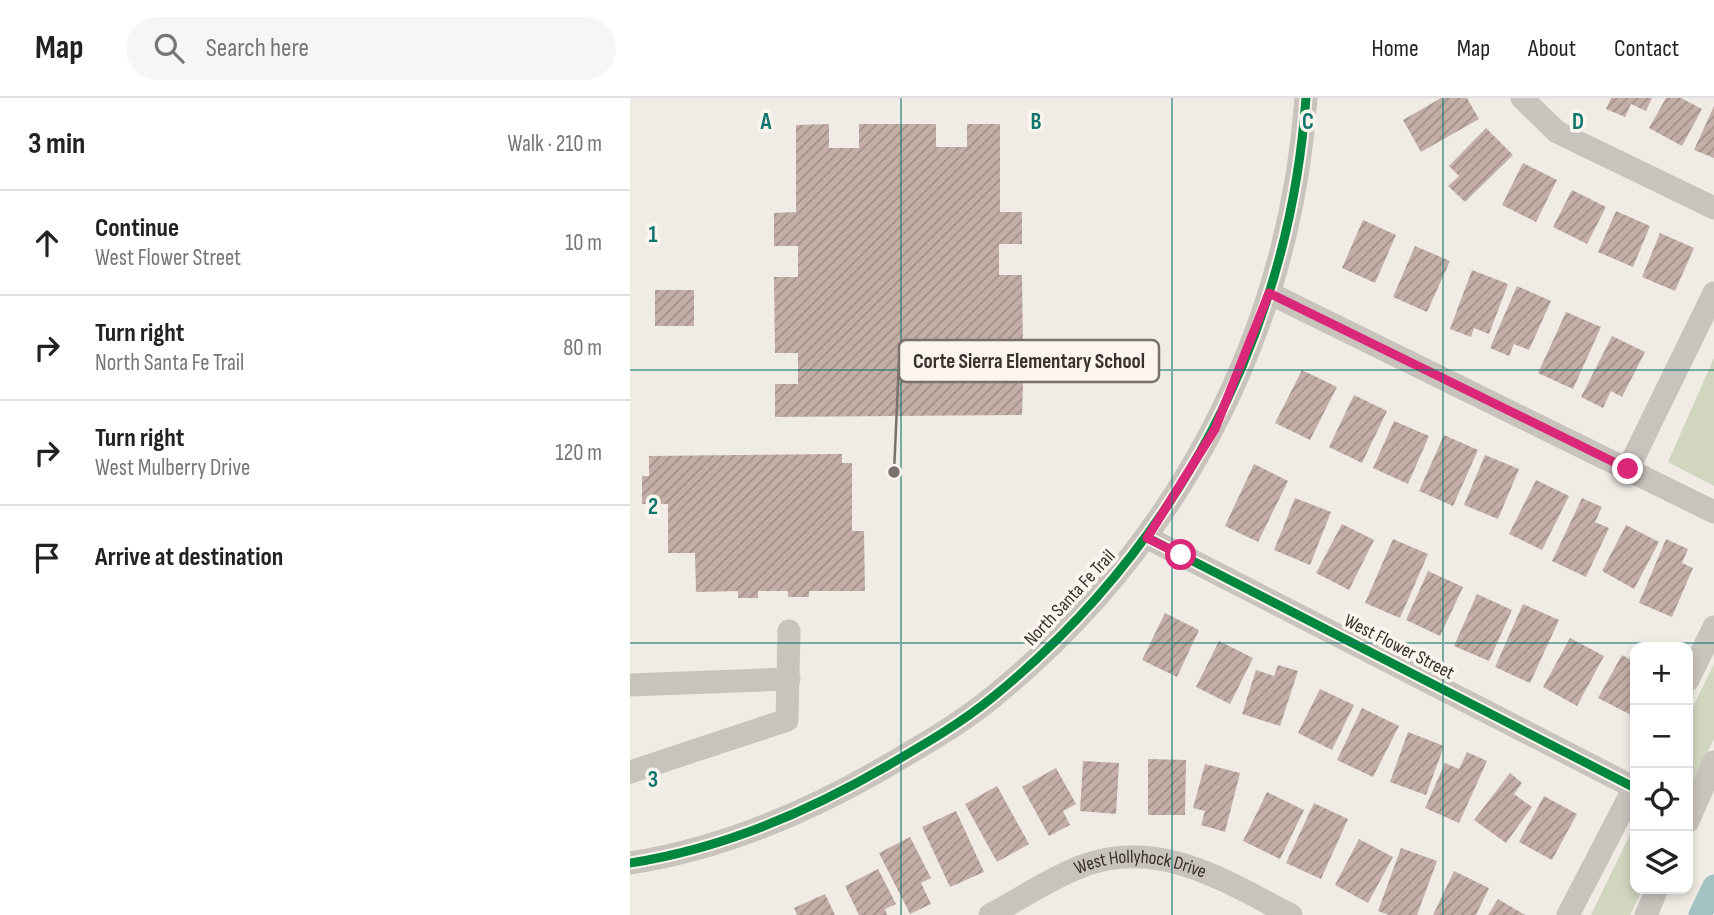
<!DOCTYPE html>
<meta charset="utf-8">
<style>
:root{--surface:#fff;--page:#f6f6f6;--text:#222;--muted:#767676;--line:#e0e0e0}
body{margin:0;font-family:"Sofia Sans Condensed",sans-serif;background:var(--page);color:var(--text)}
.controls{position:absolute;right:21px;bottom:21px;display:grid;overflow:hidden;border-radius:14px;box-shadow:0 4px 10px #0003}
.controls button{width:63px;height:63px;display:grid;place-items:center;padding:0;border:0;border-bottom:2px solid var(--line);background:var(--surface);color:var(--text);font:35px sans-serif}
.stop{position:absolute;width:21px;height:21px;margin:-16px;border:5px solid #db2777;border-radius:50%;background:#fff}
.stop.end{background:#db2777;border-color:#fff;box-shadow:0 2px 7px #0008}
.list{margin:0;padding:0;list-style:none}
h2{display:flex;justify-content:space-between;align-items:center;height:91px;margin:0;padding:0 28px;font-size:30px}
h2 small{font-size:23px;font-weight:400;color:var(--muted)}
.list li{display:grid;grid-template-columns:46px 1fr auto;gap:21px;align-items:center;box-sizing:border-box;height:105px;padding:0 28px;border-top:2px solid var(--line)}
.list b{display:block;font-size:26px;white-space:nowrap}
.list p{margin:0;font-size:23px;white-space:nowrap;color:var(--muted)}
.list em{font-size:23px;font-style:normal;color:var(--muted)}
.icon{flex:none;width:38px;height:38px;fill:none;stroke:currentColor;stroke-width:2;stroke-linecap:round;stroke-linejoin:round}
.map{position:relative;flex:none;width:1084px;height:817px;overflow:hidden}
header{display:flex;align-items:center;gap:42px;box-sizing:border-box;height:98px;padding:0 35px;background:var(--surface);border-bottom:2px solid var(--line)}
header strong{font-size:33px}
nav{display:flex;gap:38px;margin-inline-start:auto;font-size:24px}
.search{width:490px;height:63px;background:var(--page);display:flex;align-items:center;gap:18px;box-sizing:border-box;padding:0 24px;border-radius:38px;color:var(--muted);font-size:26px}
main{display:flex}
aside{flex:1;background:var(--surface)}
.map>svg:first-child{display:block}
.park{fill:#d1d6bf}
.lines{fill:none;stroke-linecap:round;stroke-linejoin:round}
.canal{stroke:#a1c2c1;stroke-width:23}
.building{fill:url(#building-hatch)}
.minor{stroke:#c9c3be;stroke-width:23}
.cycleway-casing{stroke:#fbf5ee;stroke-width:13}
.cycleway{stroke:#00873e;stroke-width:9}
.route{stroke:#db2777;stroke-width:9}
.grid{fill:none;stroke:#0f766e;stroke-width:2;stroke-opacity:0.55}
.labels{text-anchor:middle;dominant-baseline:central;stroke-width:7;stroke-linejoin:round;paint-order:stroke}
.street-label{font-size:19px;fill:#3b302b;stroke:#fbf5ee}
.grid-label{font-size:23px;text-anchor:middle;font-weight:bold;fill:#0f766e;stroke:#fbf5ee;stroke-width:7;stroke-linejoin:round;paint-order:stroke}
.leader{fill:none;stroke:#7a716c;stroke-width:2.5}
.callout-dot{fill:#7a716c;stroke:#fbf5ee;stroke-width:2.5}
.callout{fill:#fbf5ee;stroke:#7a716c;stroke-width:2.5}
.callout-label{font-size:21px;text-anchor:middle;font-weight:bold;fill:#3b302b}
</style>
<header>
<strong>Map</strong>
<div class="search"><svg class="icon" aria-label="search" viewBox="0 0 24 24"><circle cx="10" cy="10" r="6"/><path d="M15 15l6 6"/></svg>Search here</div>
<nav><a>Home</a><a>Map</a><a>About</a><a>Contact</a></nav>
</header>
<main>
<aside>
<h2>3 min<small>Walk · 210 m</small></h2>
<ul class="list">
<li><svg class="icon" aria-label="ahead" viewBox="0 0 24 24"><path d="M12 20V5M6 11l6-6 6 6"/></svg><div><b>Continue</b><p>West Flower Street</p></div><em>10 m</em></li>
<li><svg class="icon" aria-label="right" viewBox="0 0 24 24"><path d="M7 20v-9h11M14 6l5 5-5 5"/></svg><div><b>Turn right</b><p>North Santa Fe Trail</p></div><em>80 m</em></li>
<li><svg class="icon" aria-label="right" viewBox="0 0 24 24"><path d="M7 20v-9h11M14 6l5 5-5 5"/></svg><div><b>Turn right</b><p>West Mulberry Drive</p></div><em>120 m</em></li>
<li><svg class="icon" aria-label="arrive" viewBox="0 0 24 24"><path d="M6 21V4h12l-3 4 3 4H6"/></svg><div><b>Arrive at destination</b></div></li>
</ul>
</aside>
<div class="map">
<svg width="1084" height="817" viewBox="0 0 1084 817">
<defs>
<pattern id="building-hatch" width="6" height="6" patternUnits="userSpaceOnUse" patternTransform="scale(1.75)"><rect width="6" height="6" fill="#c3afa7"/><path d="M-1 1l2-2M0 6l6-6M5 7l2-2" fill="none" stroke="#a08f88"/></pattern>
</defs>
<rect width="100%" height="100%" fill="#f0ebe5"/>
<path class="park" d="M 1084,260 L 1084,388 L 1038,364 Z
M 1084,566 L 1084,640 L 1058,696 L 1058,619 Z
M 1005,726 L 1005,791 L 1013,791 L 1000,817 L 961,817 Z"/>
<g class="lines">
<path class="canal" d="M 1070,817 L 1084,788"/>
</g>
<path class="building" d="M 811,0 L 837,0 L 849,21 L 791,54 L 773,22 Z
M 981,0 L 1022,0 L 1016,13 L 1001,6 L 995,19 L 976,11 Z
M 1036,0 L 1051,0 L 1072,11 L 1052,48 L 1019,30 Z
M 1084,8 L 1084,60 L 1064,52 Z
M 199,26 L 199,50 L 229,50 L 229,26 L 306,26 L 306,49 L 337,49 L 337,26 L 370,26 L 370,114 L 392,114 L 392,146 L 369,146 L 369,177 L 392,177 L 393,254 L 376,254 L 376,285 L 393,285 L 392,317 L 145,319 L 145,286 L 168,286 L 168,255 L 145,255 L 144,179 L 168,179 L 168,148 L 144,148 L 144,115 L 166,114 L 166,27 Z
M 856,30 L 883,57 L 835,104 L 818,88 L 829,78 L 819,68 Z
M 893,65 L 927,82 L 906,124 L 872,107 Z
M 942,92 L 976,109 L 957,146 L 923,129 Z
M 986,113 L 1020,128 L 1003,169 L 968,154 Z
M 733,122 L 766,137 L 745,185 L 712,170 Z
M 1030,135 L 1064,150 L 1045,193 L 1012,179 Z
M 785,148 L 820,163 L 797,214 L 763,199 Z
M 842,172 L 878,186 L 859,236 L 844,230 L 841,239 L 820,231 Z
M 887,188 L 921,203 L 899,252 L 884,246 L 879,258 L 860,250 Z
M 25,192 L 64,192 L 64,228 L 25,228 Z
M 936,214 L 971,229 L 943,291 L 908,275 Z
M 982,238 L 1015,254 L 992,299 L 981,293 L 973,310 L 951,299 Z
M 672,272 L 707,289 L 680,342 L 645,325 Z
M 724,297 L 757,313 L 732,365 L 699,349 Z
M 764,323 L 799,338 L 778,386 L 743,370 Z
M 814,337 L 848,352 L 823,408 L 789,393 Z
M 212,356 L 212,365 L 222,365 L 222,433 L 234,433 L 235,493 L 179,493 L 179,499 L 158,499 L 158,493 L 128,493 L 128,500 L 108,500 L 108,493 L 66,494 L 65,455 L 38,455 L 38,406 L 12,406 L 12,378 L 19,378 L 19,358 Z
M 855,357 L 889,371 L 868,421 L 834,407 Z
M 624,366 L 658,383 L 628,444 L 595,428 Z
M 906,382 L 939,398 L 912,452 L 879,436 Z
M 665,400 L 701,414 L 680,467 L 644,452 Z
M 952,400 L 972,409 L 965,424 L 979,430 L 956,479 L 922,463 Z
M 712,426 L 744,442 L 719,492 L 686,475 Z
M 996,427 L 1029,444 L 1004,491 L 972,473 Z
M 763,441 L 798,456 L 770,520 L 735,505 Z
M 1036,441 L 1058,451 L 1052,465 L 1063,470 L 1042,519 L 1009,505 Z
M 798,473 L 833,489 L 810,538 L 776,522 Z
M 847,496 L 882,512 L 859,563 L 824,548 Z
M 893,506 L 929,522 L 900,585 L 865,569 Z
M 535,515 L 569,532 L 547,579 L 512,562 Z
M 940,540 L 974,558 L 947,608 L 913,589 Z
M 589,543 L 623,560 L 600,606 L 566,589 Z
M 992,557 L 1005,564 L 1005,619 L 968,600 Z
M 648,567 L 668,573 L 650,628 L 612,616 L 626,572 L 644,578 Z
M 690,591 L 724,607 L 702,652 L 668,635 Z
M 732,610 L 769,628 L 743,679 L 707,662 Z
M 778,634 L 814,648 L 796,697 L 760,684 Z
M 837,654 L 857,663 L 829,725 L 795,710 L 815,665 L 829,671 Z
M 518,661 L 556,662 L 555,717 L 518,717 Z
M 453,663 L 489,665 L 486,716 L 450,713 Z
M 575,666 L 610,675 L 595,734 L 571,727 L 575,713 L 563,710 Z
M 426,670 L 446,706 L 433,713 L 440,727 L 419,738 L 392,689 Z
M 880,675 L 892,685 L 884,696 L 902,709 L 876,745 L 844,722 Z
M 367,688 L 399,746 L 367,764 L 335,706 Z
M 637,694 L 674,712 L 650,761 L 613,743 Z
M 914,698 L 947,716 L 922,762 L 889,744 Z
M 684,705 L 718,721 L 691,781 L 656,765 Z
M 326,713 L 354,774 L 320,789 L 292,729 Z
M 280,739 L 301,780 L 291,785 L 301,806 L 280,816 L 249,755 Z
M 729,741 L 763,759 L 738,805 L 705,787 Z
M 771,750 L 807,763 L 787,817 L 759,817 L 748,813 Z
M 248,771 L 266,806 L 255,811 L 257,817 L 229,817 L 215,788 Z
M 824,773 L 859,790 L 846,817 L 803,817 Z
M 195,796 L 205,817 L 167,817 L 164,810 Z
M 868,801 L 895,817 L 858,817 Z"/>
<g class="lines">
<g class="minor">
<path d="M 892,0 L 927,34 L 1084,110"/>
<path d="M 639,195 L 1084,414"/>
<path d="M 998,371 L 1084,195"/>
<path d="M 518,440 L 1005,690"/>
<path d="M 1058,582 L 1084,529"/>
<path d="M 0,587 L 159,581"/>
<path d="M 0,674 L 157,622 L 159,533"/>
<path d="M 1058,723 L 1084,664"/>
<path d="M 0,765 C 91,751 178,714 257,668 C 293,647 330,626 363,599 C 546,450 659,237 676,0"/>
<path id="s1" d="M 360,817 C 390,801 419,781 450,769 C 527,738 595,783 661,817"/>
<path d="M 938,817 L 1005,688"/>
<path d="M 1016,817 L 1027,791"/>
</g>
<g class="cycleway-casing">
<path id="cycleway" d="M 518,440 L 1005,690
M 0,765 C 91,751 178,714 257,668 C 293,647 330,626 363,599 C 546,450 659,237 676,0"/>
</g>
<use href="#cycleway" class="cycleway"/>
</g>
<g class="lines">
<path class="route" d="M 551,457 L 517,440 L 585,331 L 639,195 L 998,371"/>
</g>
<path class="grid" d="M 271,0 L 271,817M 542,0 L 542,817M 813,0 L 813,817M 0,272 L 1084,272M 0,545 L 1084,545"/>
<g class="labels">
<g class="street-label">
<text transform="translate(440 500) rotate(-47)">North Santa Fe Trail</text>
<text transform="translate(769 549) rotate(27)">West Flower Street</text>
<text stroke="none"><textPath href="#s1" startOffset="164">West Hollyhock Drive</textPath></text>
</g>
</g>
<g class="grid-label">
<text x="136" y="31">A</text>
<text x="406" y="31">B</text>
<text x="678" y="31">C</text>
<text x="948" y="31">D</text>
<text x="23" y="144">1</text>
<text x="23" y="416">2</text>
<text x="23" y="689">3</text>
</g>
<path class="leader" d="M264 374L269 263"/>
<circle class="callout-dot" cx="264" cy="374" r="7"/>
<rect class="callout" x="269" y="242" width="260" height="42" rx="7"/>
<g class="callout-label">
<text x="399" y="270">Corte Sierra Elementary School</text>
</g>
</svg>
<div class="controls">
<button>+</button>
<button>−</button>
<button><svg class="icon" aria-label="locate" viewBox="0 0 24 24"><circle cx="12" cy="12" r="6"/><path d="M12 2v4M12 18v4M2 12h4M18 12h4"/></svg></button>
<button><svg class="icon" aria-label="layers" viewBox="0 0 24 24"><path d="M12 4l9 5-9 5-9-5zM3 14l9 5 9-5"/></svg></button>
</div>
<div class="stop" style="left:551px;top:457px"></div>
<div class="stop end" style="left:998px;top:371px"></div>
</div>
</main>
